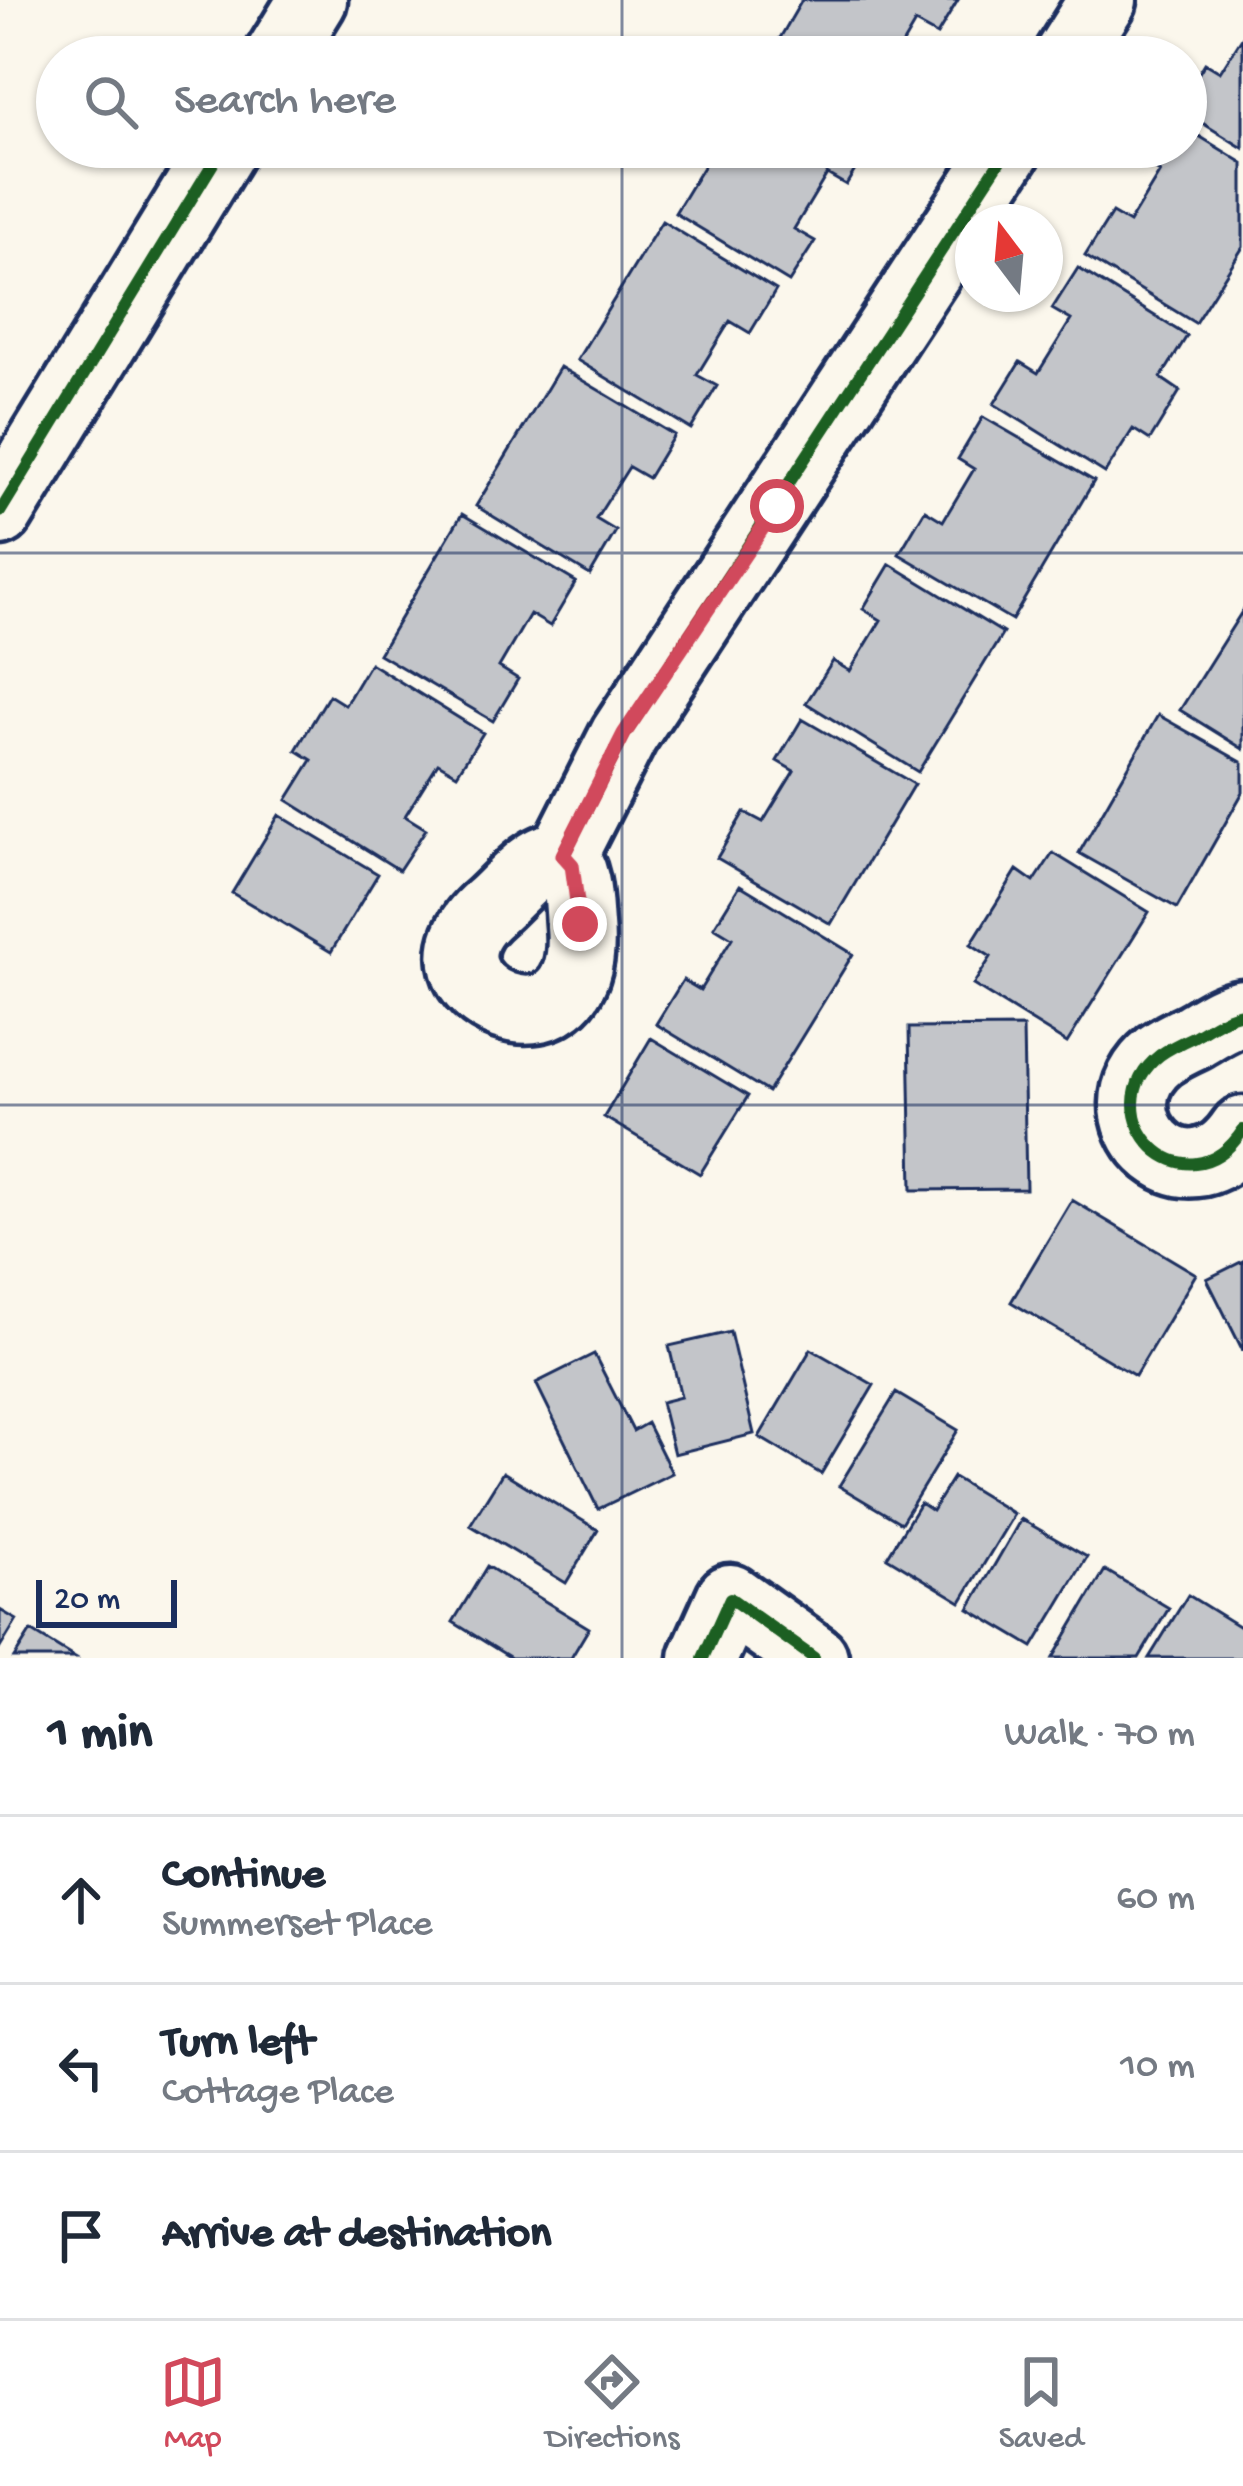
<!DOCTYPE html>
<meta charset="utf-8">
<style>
:root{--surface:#fff;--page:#f6f6f7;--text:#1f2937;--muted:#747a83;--line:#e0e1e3;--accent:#d1495b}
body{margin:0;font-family:"Gochi Hand",sans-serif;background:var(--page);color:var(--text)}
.compass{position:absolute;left:955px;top:204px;width:108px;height:108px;border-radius:50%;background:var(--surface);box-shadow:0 3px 9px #0004;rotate:344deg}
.scale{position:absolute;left:36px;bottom:30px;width:141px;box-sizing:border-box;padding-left:12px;border:6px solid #1b2f5e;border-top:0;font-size:33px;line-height:42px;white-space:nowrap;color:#1b2f5e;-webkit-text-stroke:9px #fbf7ec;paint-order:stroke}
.stop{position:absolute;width:36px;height:36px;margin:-27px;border:9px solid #d1495b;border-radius:50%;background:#fff}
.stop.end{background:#d1495b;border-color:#fff;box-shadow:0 3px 12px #0008}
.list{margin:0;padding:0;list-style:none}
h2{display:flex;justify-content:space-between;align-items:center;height:156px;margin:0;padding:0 48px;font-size:51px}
h2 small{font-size:39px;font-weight:400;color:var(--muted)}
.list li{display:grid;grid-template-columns:78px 1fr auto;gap:36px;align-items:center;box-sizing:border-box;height:168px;padding:0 48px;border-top:3px solid var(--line)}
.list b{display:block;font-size:45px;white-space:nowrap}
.list p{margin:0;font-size:39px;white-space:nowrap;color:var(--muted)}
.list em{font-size:39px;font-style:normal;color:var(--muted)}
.icon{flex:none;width:66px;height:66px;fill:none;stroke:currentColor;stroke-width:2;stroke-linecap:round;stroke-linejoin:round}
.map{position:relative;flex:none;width:1243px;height:1658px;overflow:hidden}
.search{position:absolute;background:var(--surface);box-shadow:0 3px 9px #0004;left:36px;right:36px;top:36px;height:132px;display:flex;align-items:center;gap:30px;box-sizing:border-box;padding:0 42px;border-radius:66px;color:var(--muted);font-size:45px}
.sheet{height:660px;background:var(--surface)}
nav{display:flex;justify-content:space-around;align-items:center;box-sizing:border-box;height:168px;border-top:3px solid var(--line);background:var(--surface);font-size:33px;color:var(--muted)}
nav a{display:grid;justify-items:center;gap:6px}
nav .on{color:var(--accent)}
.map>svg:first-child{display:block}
.building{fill:#c3c5c9;stroke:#1b2f5e;stroke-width:3}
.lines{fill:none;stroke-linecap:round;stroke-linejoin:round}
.minor-casing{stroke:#1b2f5e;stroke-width:75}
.minor{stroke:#fbf7ec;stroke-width:66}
.cycleway-casing{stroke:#fbf7ec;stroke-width:20}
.cycleway{stroke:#1b5e20;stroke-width:12}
.route{stroke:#d1495b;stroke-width:15}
.grid{fill:none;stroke:#1b2f5e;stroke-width:3;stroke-opacity:0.55}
</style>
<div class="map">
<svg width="1243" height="1658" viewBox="0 0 1243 1658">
<rect width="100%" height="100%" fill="#fbf7ec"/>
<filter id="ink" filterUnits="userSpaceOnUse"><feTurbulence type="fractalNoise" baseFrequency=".00833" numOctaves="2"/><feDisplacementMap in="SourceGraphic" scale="24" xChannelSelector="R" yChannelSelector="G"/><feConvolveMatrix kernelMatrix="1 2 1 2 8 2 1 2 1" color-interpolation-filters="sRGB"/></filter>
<g filter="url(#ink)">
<path class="building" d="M 802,0 L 958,0 L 937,35 L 915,23 L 895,57 L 769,57 Z
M 1243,36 L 1243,148 L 1186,113 L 1186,94 L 1205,63 L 1220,72 Z
M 1186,128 L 1243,163 L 1243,247 L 1195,323 L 1085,256 L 1112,213 L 1129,223 L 1160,172 L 1143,161 L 1151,147 L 1186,147 Z
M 715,147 L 869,147 L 846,185 L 827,174 L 794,229 L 815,241 L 789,282 L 675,213 Z
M 662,221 L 776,290 L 750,333 L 730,321 L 697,375 L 717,386 L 691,429 L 577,360 Z
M 1078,268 L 1187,336 L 1161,378 L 1180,391 L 1150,440 L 1133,429 L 1105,473 L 994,404 L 1020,362 L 1038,373 L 1071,320 L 1052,309 Z
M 560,367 L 674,435 L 648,478 L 629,467 L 596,519 L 616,531 L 590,575 L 476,506 Z
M 983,417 L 1094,481 L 1012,620 L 899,554 L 925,510 L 943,521 L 974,469 L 958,459 Z
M 462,514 L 576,582 L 550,626 L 530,614 L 499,667 L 518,679 L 493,721 L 379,654 Z
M 890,564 L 1003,633 L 918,772 L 806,703 L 833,661 L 850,671 L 881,620 L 863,609 Z
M 1243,610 L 1243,749 L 1180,710 Z
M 370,663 L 483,733 L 457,774 L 438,763 L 405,816 L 426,829 L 399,870 L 287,800 L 312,760 L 296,750 L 329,695 L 345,705 Z
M 1158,715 L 1243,763 L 1243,792 L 1177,908 L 1079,853 Z
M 802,719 L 914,784 L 831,924 L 717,858 L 744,812 L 763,822 L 794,771 L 777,761 Z
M 279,815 L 378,874 L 331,952 L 232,893 Z
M 1053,853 L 1149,912 L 1067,1043 L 973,985 L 991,957 L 971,944 L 1017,870 L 1034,882 Z
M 740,885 L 853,954 L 768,1092 L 656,1024 L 683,980 L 700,990 L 732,938 L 714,927 Z
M 1023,1027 L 1026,1189 L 912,1190 L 909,1028 Z
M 651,1038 L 748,1096 L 700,1174 L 604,1117 Z
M 1072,1200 L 1196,1274 L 1135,1376 L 1011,1302 Z
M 1243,1261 L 1243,1351 L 1207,1279 Z
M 730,1332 L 754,1434 L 674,1454 L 661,1402 L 681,1397 L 669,1346 Z
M 811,1349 L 874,1385 L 821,1474 L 759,1437 Z
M 594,1354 L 633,1431 L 647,1423 L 672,1473 L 598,1509 L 536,1383 Z
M 896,1393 L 958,1430 L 901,1523 L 839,1486 Z
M 503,1472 L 598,1530 L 566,1583 L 470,1525 Z
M 953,1477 L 1014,1514 L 961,1602 L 887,1557 L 920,1503 L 932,1511 Z
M 1021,1519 L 1087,1557 L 1033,1647 L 969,1609 Z
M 487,1566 L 589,1628 L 571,1658 L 511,1658 L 453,1622 Z
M 1105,1570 L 1169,1608 L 1139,1658 L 1053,1658 Z
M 1188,1595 L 1243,1629 L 1243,1658 L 1149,1658 Z
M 0,1610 L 17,1620 L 0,1648 Z
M 31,1631 L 75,1658 L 14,1658 Z"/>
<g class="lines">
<g class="minor-casing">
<path id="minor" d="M 278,57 L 313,0
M 1067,57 L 1103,0
M 0,512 L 223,147
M 563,855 L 624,735 L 1009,147
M 563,855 C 579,872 578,902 580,925 C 595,1079 390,992 490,907 C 511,889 534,856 563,855 Z
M 1243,1013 C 1225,1016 1209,1028 1193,1037 C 1182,1042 1170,1048 1160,1055 C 1087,1113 1185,1217 1243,1130
M 703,1658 L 730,1598 L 814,1658"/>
</g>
<use href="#minor" class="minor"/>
<g class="cycleway-casing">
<path id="cycleway" d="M 0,512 L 223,147
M 563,855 L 624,735 L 1009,147
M 1243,1013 C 1225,1016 1209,1028 1193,1037 C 1182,1042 1170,1048 1160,1055 C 1087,1113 1185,1217 1243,1130
M 703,1658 L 730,1598 L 814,1658"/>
</g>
<use href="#cycleway" class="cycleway"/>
</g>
</g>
<g class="lines" filter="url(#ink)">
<path class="route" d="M 580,924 L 572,865 L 563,855 L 624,734 L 777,506"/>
</g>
<path class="grid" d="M 622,0 L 622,57M 622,147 L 622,1658M 0,553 L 1243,553M 0,1105 L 1243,1105"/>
</svg>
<svg class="compass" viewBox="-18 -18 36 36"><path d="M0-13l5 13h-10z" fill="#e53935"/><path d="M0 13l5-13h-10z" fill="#747a83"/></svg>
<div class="scale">20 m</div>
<div class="stop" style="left:777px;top:506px"></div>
<div class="stop end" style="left:580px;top:924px"></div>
<div class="search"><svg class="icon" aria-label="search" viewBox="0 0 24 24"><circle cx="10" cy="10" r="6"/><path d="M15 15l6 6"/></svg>Search here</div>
</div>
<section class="sheet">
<h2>1 min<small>Walk · 70 m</small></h2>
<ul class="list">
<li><svg class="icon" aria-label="ahead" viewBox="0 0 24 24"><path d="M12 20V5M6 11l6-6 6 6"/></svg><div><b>Continue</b><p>Summerset Place</p></div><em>60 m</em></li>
<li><svg class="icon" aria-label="left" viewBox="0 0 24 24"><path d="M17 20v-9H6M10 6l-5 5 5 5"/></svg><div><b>Turn left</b><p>Cottage Place</p></div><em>10 m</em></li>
<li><svg class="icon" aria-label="arrive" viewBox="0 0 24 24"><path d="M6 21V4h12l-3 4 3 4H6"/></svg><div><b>Arrive at destination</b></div></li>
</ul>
</section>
<nav>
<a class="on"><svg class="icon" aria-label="map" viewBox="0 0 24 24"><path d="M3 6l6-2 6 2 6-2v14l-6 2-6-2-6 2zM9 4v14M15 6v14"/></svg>Map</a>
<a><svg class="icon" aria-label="directions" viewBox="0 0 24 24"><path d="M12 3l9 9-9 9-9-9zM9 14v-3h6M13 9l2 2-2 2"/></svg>Directions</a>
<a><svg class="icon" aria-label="saved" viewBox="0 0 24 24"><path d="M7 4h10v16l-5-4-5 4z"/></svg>Saved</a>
</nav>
